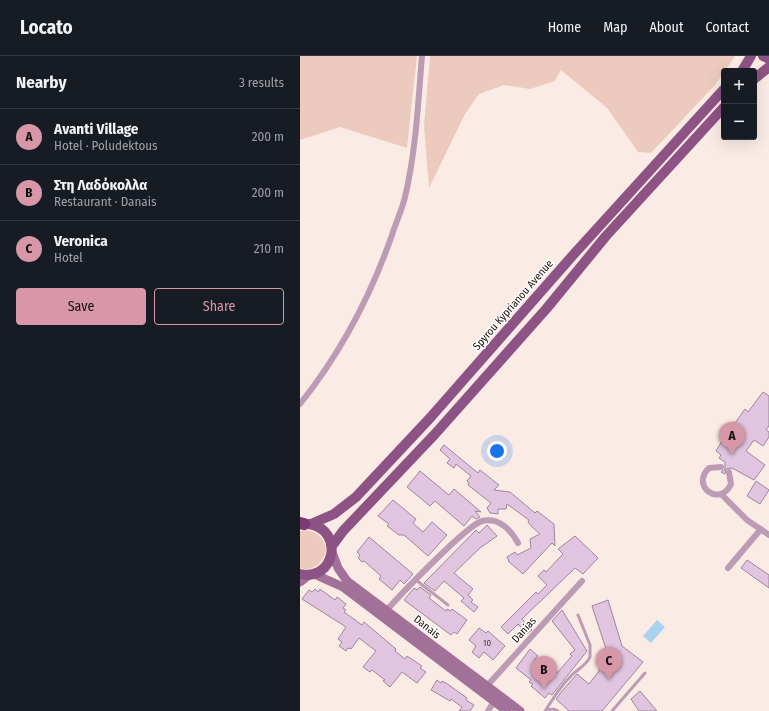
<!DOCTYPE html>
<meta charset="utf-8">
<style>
:root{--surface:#171b24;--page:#20242c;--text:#f1f3f6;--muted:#9ea1a6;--line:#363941;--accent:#d797a8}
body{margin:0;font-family:"Fira Sans Condensed",sans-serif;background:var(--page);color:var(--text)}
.controls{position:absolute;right:12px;top:12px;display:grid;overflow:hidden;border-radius:4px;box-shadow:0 4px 16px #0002}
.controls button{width:36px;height:36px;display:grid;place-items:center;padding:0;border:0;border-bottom:1px solid var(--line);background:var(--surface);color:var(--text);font:20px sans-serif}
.you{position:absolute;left:197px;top:395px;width:14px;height:14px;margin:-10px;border:3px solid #fff;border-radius:50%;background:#1a73e8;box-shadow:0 0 0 6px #1a73e833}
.badge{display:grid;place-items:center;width:26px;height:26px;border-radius:50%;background:var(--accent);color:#111;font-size:13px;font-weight:700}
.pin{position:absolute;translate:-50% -33px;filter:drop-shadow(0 1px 2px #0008)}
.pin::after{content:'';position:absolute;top:21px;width:14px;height:12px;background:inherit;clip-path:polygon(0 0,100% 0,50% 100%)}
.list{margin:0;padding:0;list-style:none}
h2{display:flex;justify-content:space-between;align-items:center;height:52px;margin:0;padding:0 16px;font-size:17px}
h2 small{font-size:13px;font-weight:400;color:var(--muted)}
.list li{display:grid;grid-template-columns:26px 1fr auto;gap:12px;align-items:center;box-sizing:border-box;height:56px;padding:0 16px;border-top:1px solid var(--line)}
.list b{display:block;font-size:15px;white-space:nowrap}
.list p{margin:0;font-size:13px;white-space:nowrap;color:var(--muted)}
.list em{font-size:13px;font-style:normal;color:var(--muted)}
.actions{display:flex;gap:8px;padding:12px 16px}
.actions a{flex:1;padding:9px 0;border:1px solid var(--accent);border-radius:4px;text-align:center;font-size:14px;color:var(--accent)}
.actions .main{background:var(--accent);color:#111}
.map{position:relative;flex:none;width:469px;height:655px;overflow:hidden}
header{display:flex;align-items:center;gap:24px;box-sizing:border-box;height:56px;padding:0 20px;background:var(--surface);border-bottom:1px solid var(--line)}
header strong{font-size:19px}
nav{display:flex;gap:22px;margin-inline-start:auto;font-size:14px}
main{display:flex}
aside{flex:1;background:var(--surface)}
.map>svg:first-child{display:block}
.green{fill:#eccbbe}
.water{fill:#a9d2ef}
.building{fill:#e1c5e0;stroke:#9e859e}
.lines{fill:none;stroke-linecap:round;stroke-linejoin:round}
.lane{stroke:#bc9bb5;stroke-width:3}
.street{stroke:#bc9bb5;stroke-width:6}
.secondary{stroke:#a17199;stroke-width:9}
.primary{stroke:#8d5384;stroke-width:10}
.highway{stroke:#7b3872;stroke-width:12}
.labels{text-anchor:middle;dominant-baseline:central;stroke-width:3;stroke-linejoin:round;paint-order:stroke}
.number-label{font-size:9px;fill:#4d3d40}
.street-label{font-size:11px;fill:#1c100a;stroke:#fff}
</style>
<header>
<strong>Locato</strong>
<nav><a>Home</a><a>Map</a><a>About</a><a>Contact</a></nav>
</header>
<main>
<aside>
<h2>Nearby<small>3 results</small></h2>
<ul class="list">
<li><span class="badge">A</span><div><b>Avanti Village</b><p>Hotel · Poludektous</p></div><em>200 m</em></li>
<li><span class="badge">B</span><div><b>Στη Λαδόκολλα</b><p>Restaurant · Danais</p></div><em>200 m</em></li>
<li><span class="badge">C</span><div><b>Veronica</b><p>Hotel</p></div><em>210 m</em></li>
</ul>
<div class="actions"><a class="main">Save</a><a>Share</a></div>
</aside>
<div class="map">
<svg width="469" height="655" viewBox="0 0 469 655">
<rect width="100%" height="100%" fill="#fbebe5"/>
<path class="green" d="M 0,0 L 117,0 L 107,92 L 40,71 L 0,84 Z
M 130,0 L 435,0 L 416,28 L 351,97 L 338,96 L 307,52 L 261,14 L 255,25 L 230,33 L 204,29 L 179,38 L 165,58 L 129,132 L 124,70 Z
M 3,474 C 17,475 24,481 26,494 C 23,507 14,516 0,512 L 0,476 Z"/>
<path class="water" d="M 357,564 L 365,571 L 351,587 L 343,580 Z"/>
<path class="building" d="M 463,336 L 469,340 L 469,370 L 466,374 L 469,376 L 469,381 L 463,390 L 454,384 L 446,395 L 465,409 L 454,424 L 432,412 L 426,413 L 425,418 L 421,416 L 425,413 L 425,406 L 419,402 L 421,399 L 416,395 L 433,366 L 435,367 L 445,353 L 448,356 Z
M 144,389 L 178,417 L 180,414 L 199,429 L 194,434 L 210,436 L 235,457 L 237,455 L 254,468 L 255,490 L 252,487 L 223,518 L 208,505 L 209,505 L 207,501 L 215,496 L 217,499 L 231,492 L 230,483 L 240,478 L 231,470 L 228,466 L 229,464 L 207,448 L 206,453 L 198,453 L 198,458 L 190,457 L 187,452 L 191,447 L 168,429 L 169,427 L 167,425 L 171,420 L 156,408 L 154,412 L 147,407 L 150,403 L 140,394 Z
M 120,415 L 149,439 L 154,433 L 181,456 L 175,455 L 180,461 L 176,463 L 172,460 L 164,470 L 135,445 L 130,450 L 107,431 Z
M 456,425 L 469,434 L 460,448 L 447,440 Z
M 93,444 L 116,463 L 113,467 L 123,476 L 132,466 L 147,479 L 128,500 L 104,479 L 99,479 L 87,470 L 89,468 L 78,460 Z
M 187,469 L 197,480 L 180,492 L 154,517 L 173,533 L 168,539 L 173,544 L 171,546 L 178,551 L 174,556 L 161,545 L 164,542 L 144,525 L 135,535 L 124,527 L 176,474 L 179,477 Z
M 275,480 L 298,502 L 283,518 L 275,512 L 222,563 L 232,574 L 227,578 L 218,568 L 208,578 L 201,571 L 236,536 L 238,538 L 247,529 L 238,520 L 244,514 L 246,516 L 263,498 L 258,493 Z
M 69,481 L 113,518 L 104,528 L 100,524 L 92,534 L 79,523 L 81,520 L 64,505 L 62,506 L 58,502 L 60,499 L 57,496 Z
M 447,504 L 469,519 L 469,532 L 441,512 Z
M 120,531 L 131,539 L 129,542 L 146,555 L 147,553 L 151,555 L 152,553 L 167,564 L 157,578 L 154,576 L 151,579 L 104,544 L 114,532 L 117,534 Z
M 15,533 L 18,536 L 20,533 L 35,544 L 37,541 L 46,548 L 43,552 L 46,554 L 44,556 L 62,569 L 64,566 L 96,593 L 95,595 L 105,603 L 107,600 L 122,610 L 120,612 L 126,616 L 117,627 L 102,616 L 90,631 L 83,625 L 85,624 L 72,614 L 70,616 L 63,611 L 76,595 L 59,582 L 51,593 L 48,592 L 46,595 L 39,590 L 42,586 L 38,583 L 46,571 L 2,543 L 9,534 L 12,536 Z
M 308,544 L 322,590 L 343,606 L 302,655 L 269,655 L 256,643 L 262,635 L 277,618 L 289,628 L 309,602 L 292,550 Z
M 262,554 L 287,595 L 252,639 L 249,637 L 245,642 L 231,630 L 233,628 L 229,626 L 231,624 L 216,612 L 230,593 L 238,600 L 234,604 L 252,619 L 255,615 L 257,617 L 272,600 L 270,598 L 275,594 L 252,565 Z
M 179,572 L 186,577 L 188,575 L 205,590 L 193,604 L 184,596 L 179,602 L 172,596 L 176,590 L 169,584 Z
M 137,624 L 141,627 L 142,625 L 146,627 L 167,642 L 166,644 L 174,649 L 170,655 L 159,655 L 162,651 L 151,643 L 150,645 L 131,634 Z
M 340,635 L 357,655 L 339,655 L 331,643 Z"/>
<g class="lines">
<path class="lane" d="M 116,524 L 148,549
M 246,654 L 254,653 L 258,655
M 245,655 C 253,643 259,632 270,621 C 276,614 286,610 290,601 L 290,589 L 278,559
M 312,655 L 345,617"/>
<path class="street" d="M 0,348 C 40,298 71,239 92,179 C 96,166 102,154 105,141 C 116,95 118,47 122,0
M 421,411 L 409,412 C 390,430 420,452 431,428 L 429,416
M 421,438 L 447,464 L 469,479
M 428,512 L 461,473
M 86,555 C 100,539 167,469 182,465 C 199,461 211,474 218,487
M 185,632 L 282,525
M 188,655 L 196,643"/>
<path class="secondary" d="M 32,496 L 38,512 L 47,525 L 220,655
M 14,518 L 43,531 L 207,655
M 0,526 L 9,519"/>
<path class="primary" d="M 463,0 L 469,3
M 442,15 L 451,0
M 454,23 L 469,11
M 11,468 L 34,458 L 56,441 L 130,362 L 274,198 L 424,33
M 32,490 L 43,475 L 135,378 L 247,252 L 306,180 L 424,51
M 0,518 C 35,526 45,474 9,468"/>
<path class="highway" d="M 0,467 L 4,468"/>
</g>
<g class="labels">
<g class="number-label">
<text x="187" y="587">10</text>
</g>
<g class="street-label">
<text transform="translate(213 249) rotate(-49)">Spyrou Kyprianou Avenue</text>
<text transform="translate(127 571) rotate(38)">Danais</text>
<text transform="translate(224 574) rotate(-48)">Danias</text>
</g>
</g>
</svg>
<div class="controls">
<button>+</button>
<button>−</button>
</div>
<div class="you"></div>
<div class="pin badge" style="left:432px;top:399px">A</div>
<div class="pin badge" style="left:244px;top:633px">B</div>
<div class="pin badge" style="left:309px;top:624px">C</div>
</div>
</main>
